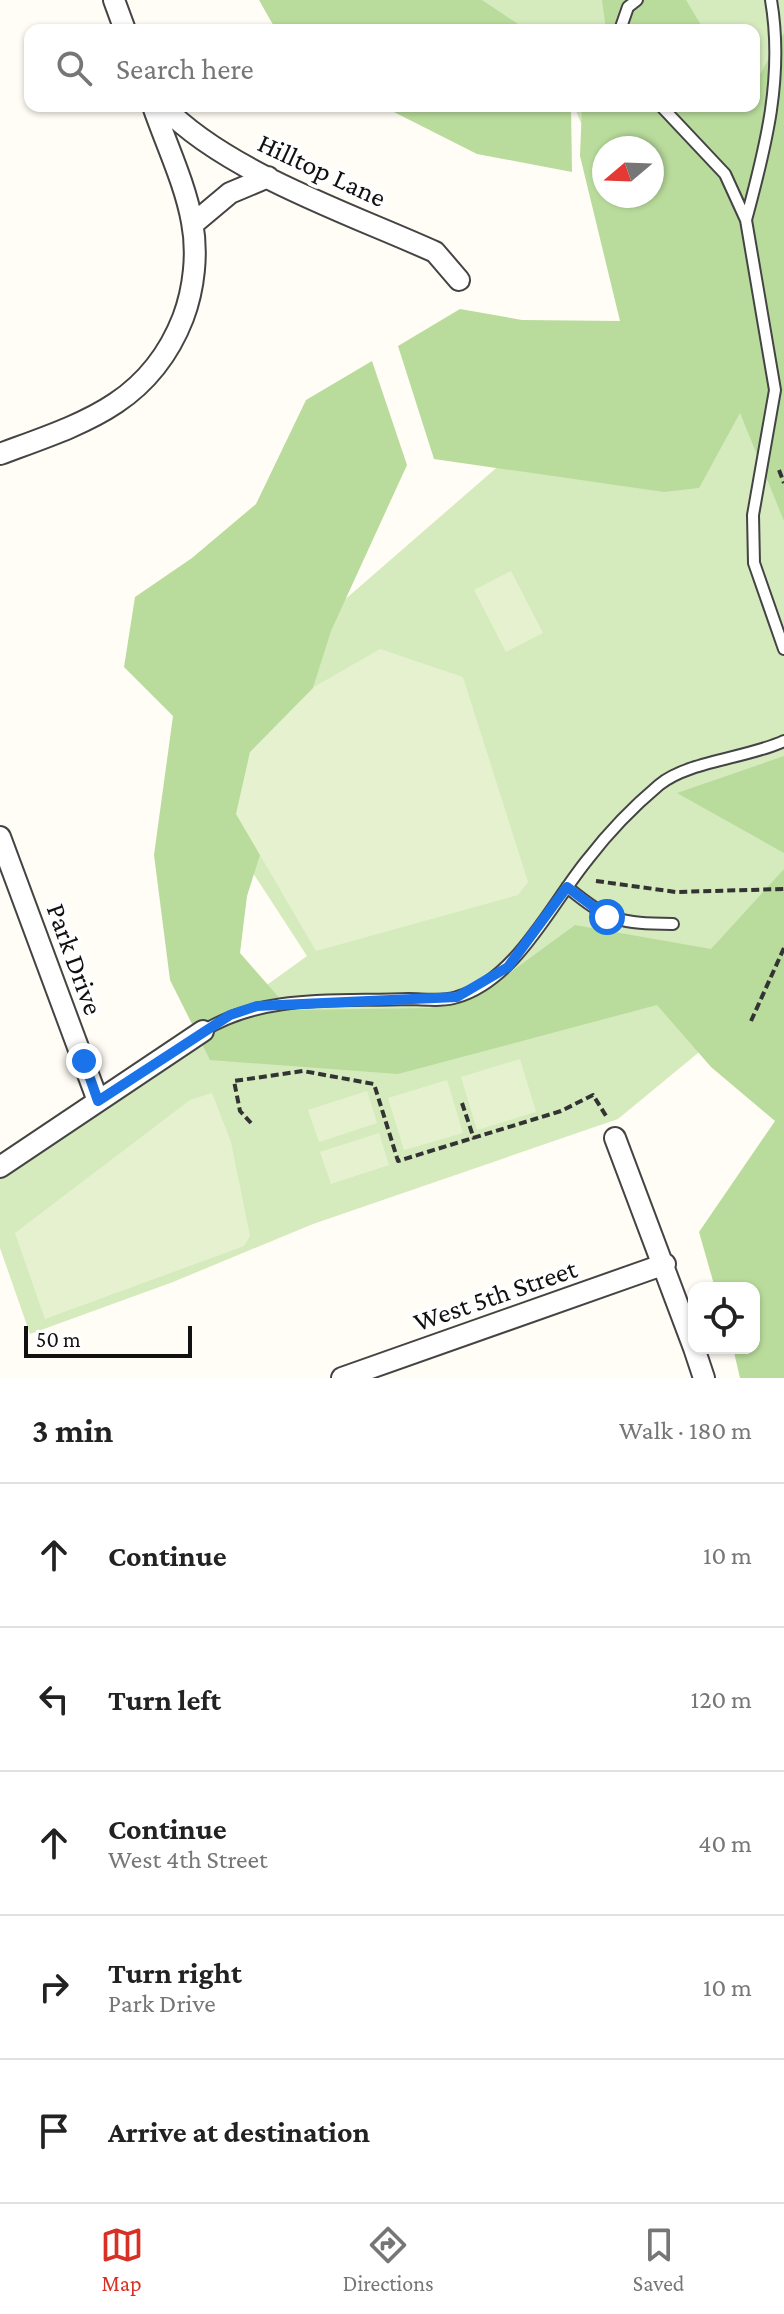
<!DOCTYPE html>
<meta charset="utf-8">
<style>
:root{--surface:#fff;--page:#f2f2f2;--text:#222;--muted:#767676;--line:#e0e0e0;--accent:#d93025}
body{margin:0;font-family:"Crimson Pro",serif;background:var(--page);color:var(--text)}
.controls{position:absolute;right:24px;bottom:24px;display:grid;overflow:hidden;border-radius:16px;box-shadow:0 2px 6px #0004}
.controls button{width:72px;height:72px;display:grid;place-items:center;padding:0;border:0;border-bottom:2px solid var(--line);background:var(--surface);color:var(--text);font:40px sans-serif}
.compass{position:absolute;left:592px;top:136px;width:72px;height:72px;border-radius:50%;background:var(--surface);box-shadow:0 2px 6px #0004;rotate:251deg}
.scale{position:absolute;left:24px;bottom:20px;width:168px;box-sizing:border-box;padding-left:8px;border:4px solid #111;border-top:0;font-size:22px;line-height:28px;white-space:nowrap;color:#111;-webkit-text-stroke:6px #fff;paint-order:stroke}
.stop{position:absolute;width:24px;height:24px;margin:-18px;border:6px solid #1a73e8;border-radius:50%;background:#fff}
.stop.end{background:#1a73e8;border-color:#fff;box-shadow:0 2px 8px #0008}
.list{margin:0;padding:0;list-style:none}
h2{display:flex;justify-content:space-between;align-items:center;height:104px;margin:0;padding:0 32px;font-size:34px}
h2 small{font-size:26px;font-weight:400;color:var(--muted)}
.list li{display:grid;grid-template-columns:52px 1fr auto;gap:24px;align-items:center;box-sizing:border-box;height:144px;padding:0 32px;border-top:2px solid var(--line)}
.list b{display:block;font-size:30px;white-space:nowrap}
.list p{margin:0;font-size:26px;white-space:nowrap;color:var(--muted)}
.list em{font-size:26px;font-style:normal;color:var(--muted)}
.icon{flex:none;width:44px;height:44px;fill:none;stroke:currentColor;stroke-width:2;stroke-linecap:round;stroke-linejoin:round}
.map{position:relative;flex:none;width:784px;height:1378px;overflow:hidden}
.search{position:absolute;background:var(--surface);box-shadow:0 2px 6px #0004;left:24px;right:24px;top:24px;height:88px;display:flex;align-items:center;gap:20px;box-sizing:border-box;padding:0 28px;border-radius:16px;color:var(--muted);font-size:30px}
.sheet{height:824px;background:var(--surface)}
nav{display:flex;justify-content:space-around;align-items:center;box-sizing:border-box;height:112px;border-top:2px solid var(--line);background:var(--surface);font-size:22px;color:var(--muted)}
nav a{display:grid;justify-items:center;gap:4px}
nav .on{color:var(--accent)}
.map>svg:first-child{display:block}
.green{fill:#d5ebbd}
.forest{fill:#b9dc9c;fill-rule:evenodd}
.pitch{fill:#e6f2cf}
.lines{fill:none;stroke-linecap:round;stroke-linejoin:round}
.service-casing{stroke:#444;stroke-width:14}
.minor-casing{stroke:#444;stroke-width:24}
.path{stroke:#333;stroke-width:4;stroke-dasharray:8 4;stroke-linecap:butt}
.service{stroke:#fff;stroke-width:10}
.minor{stroke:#fff;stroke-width:20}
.route{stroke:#1a73e8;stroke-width:10}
.labels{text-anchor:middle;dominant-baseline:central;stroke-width:8;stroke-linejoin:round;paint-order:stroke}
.street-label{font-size:28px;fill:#111;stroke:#fff}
</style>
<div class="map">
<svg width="784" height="1378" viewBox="0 0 784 1378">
<rect width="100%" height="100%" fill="#fffdf5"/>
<path class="green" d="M 436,0 L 784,0 L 784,982 L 618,1119 L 313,1224 L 173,1282 L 30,1334 L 0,1248 L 0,1177 L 307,956 L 223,827 L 311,629 L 663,323 L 652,196 L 652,148 L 604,148 L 604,179 L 574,106 L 754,106 L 754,30 L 483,30 Z"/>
<path class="forest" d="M 259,0 L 482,0 L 527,30 L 276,30 Z
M 602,0 L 686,0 L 704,30 L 606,30 Z
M 784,33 L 784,521 L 740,413 L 699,488 L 664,492 L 434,459 L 398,346 L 460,309 L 522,320 L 620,321 L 580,156 L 582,106 L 754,106 L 754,74 L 760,74 ZM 604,148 L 652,148 L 652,196 L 604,196 Z
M 382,106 L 571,106 L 572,172 L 477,154 Z
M 372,361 L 407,465 L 331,631 L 247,896 L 240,953 L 290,1010 L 430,1008 L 489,988 L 575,925 L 711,949 L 784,869 L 784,1378 L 740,1378 L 733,1348 L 754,1348 L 754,1288 L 715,1288 L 699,1232 L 775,1121 L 711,1067 L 657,1005 L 398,1074 L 210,1060 L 170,980 L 154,855 L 173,716 L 124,667 L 135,597 L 192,558 L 256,504 L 306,400 Z
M 784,756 L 784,853 L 677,793 Z"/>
<path class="pitch" d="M 511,571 L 543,633 L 506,652 L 474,590 Z
M 380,649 L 463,677 L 528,882 L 518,895 L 316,951 L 236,814 L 250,752 L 314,687 Z
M 520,1059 L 536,1112 L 477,1130 L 461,1077 Z
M 447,1080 L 463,1133 L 404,1150 L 388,1098 Z
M 367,1091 L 377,1123 L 319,1142 L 308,1110 Z
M 212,1093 L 231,1142 L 250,1236 L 244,1246 L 45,1319 L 15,1233 L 190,1100 Z
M 379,1133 L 389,1165 L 331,1184 L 320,1152 Z"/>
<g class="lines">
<g class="service-casing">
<path id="service" d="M 620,30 L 628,7 L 637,0
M 661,106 L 725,174 L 746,220 L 775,390 L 753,515 L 754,563 L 784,649
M 746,220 C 766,146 784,76 771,0
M 567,887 C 610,922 619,923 673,924
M 203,1031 C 265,993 338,1002 409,999 C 423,999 443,1002 457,997 C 516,980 551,904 588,859 C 608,833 634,806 659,785 C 688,761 748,758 784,741"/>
</g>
<g class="minor-casing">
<path id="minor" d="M 114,0 L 125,30
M 163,106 C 226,172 351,214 435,252 L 459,280
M 193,224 L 230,193 L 268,177
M 0,454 C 81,424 149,405 183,318 C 194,289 198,253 192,222 C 185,183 166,144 153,106
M 0,837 L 98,1101
M 615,1138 L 694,1348
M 0,1167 L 203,1031
M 694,1348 L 704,1378
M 342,1378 L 665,1264"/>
</g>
<path class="path" d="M 779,470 L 784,483
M 596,881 L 676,892 L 784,889
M 751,1021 L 784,948
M 462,1103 L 474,1139
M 251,1123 L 240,1111 L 234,1081 L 303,1071 L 374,1084 L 398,1161 L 561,1111 L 593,1095 L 608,1119"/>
<use href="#service" class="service"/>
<use href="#minor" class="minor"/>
</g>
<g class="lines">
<path class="route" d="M 84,1061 L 98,1101 L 230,1015 L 257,1006 L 457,997 L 508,967 L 567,887 L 607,917"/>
</g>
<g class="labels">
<g class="street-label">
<text transform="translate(322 170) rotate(25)">Hilltop Lane</text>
<text transform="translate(75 959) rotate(70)">Park Drive</text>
<text transform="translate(495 1295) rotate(-19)">West 5th Street</text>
</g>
</g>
</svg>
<div class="controls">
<button><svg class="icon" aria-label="locate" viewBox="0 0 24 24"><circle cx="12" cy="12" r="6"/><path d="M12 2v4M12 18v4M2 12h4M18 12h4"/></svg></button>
</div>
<svg class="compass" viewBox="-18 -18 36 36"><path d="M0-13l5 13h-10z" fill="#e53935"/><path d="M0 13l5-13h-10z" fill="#767676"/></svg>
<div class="scale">50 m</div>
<div class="stop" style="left:607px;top:917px"></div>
<div class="stop end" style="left:84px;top:1061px"></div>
<div class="search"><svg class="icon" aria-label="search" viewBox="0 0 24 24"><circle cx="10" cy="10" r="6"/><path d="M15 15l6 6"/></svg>Search here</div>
</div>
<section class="sheet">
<h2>3 min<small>Walk · 180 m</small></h2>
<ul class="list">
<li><svg class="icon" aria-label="ahead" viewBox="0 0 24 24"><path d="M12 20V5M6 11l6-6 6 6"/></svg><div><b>Continue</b></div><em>10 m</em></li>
<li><svg class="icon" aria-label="left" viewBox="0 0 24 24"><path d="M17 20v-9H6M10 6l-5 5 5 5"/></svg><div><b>Turn left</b></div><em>120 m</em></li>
<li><svg class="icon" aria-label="ahead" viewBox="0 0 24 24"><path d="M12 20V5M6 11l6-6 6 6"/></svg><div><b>Continue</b><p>West 4th Street</p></div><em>40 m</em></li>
<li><svg class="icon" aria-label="right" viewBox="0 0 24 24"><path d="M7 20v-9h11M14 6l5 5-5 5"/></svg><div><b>Turn right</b><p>Park Drive</p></div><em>10 m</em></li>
<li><svg class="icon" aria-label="arrive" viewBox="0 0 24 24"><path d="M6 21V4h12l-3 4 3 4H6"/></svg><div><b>Arrive at destination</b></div></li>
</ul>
</section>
<nav>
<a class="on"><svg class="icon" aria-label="map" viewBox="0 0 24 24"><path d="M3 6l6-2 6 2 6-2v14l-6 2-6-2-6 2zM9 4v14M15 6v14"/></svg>Map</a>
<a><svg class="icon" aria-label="directions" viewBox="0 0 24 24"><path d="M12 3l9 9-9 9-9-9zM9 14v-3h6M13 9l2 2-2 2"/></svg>Directions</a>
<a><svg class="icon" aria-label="saved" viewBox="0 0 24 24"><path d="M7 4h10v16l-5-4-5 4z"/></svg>Saved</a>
</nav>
